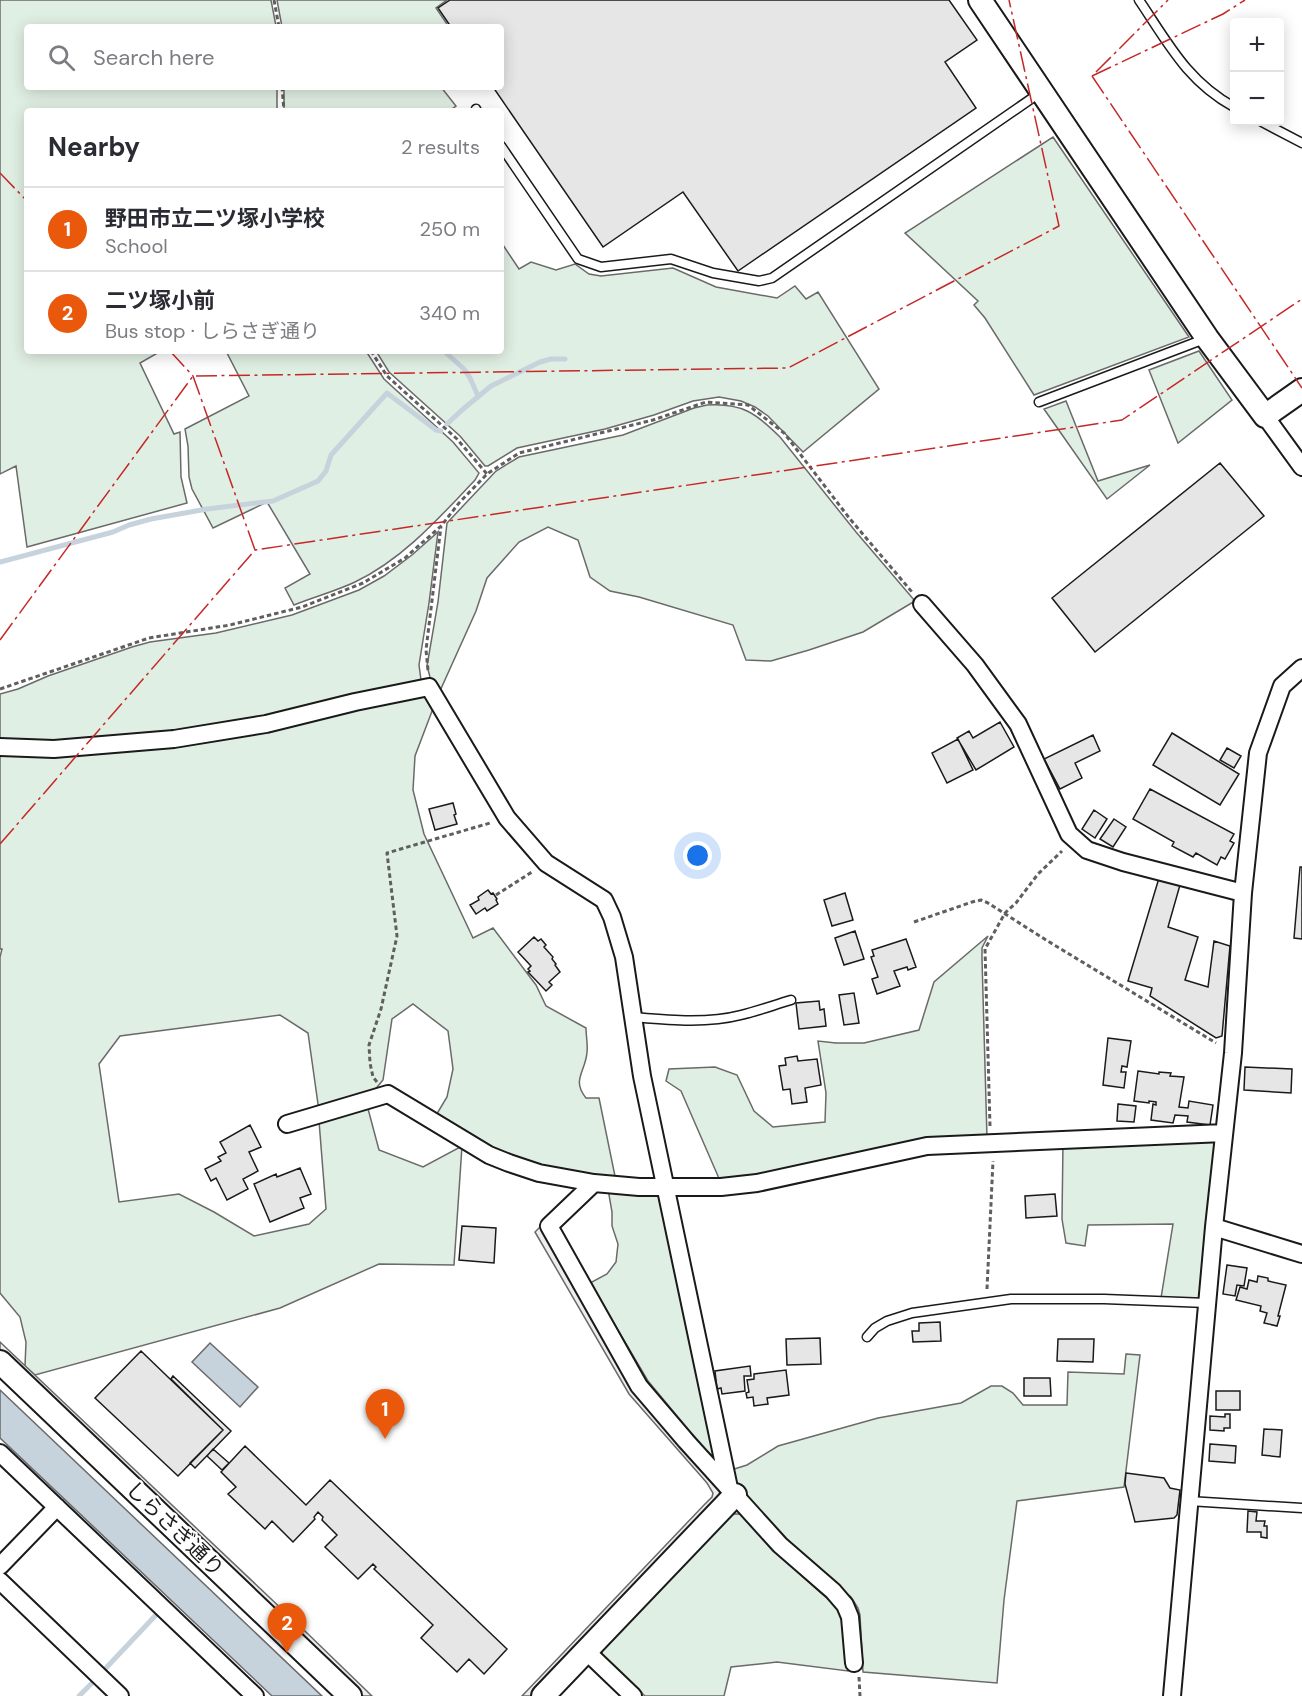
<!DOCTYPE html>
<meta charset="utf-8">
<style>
:root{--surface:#fff;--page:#f2f2f3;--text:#2b2b33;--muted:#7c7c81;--line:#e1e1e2;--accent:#ea580c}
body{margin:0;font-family:"DM Sans","Noto Sans JP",sans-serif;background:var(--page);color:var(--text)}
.controls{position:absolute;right:18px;top:18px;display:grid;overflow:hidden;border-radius:6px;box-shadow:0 3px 15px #0003}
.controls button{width:54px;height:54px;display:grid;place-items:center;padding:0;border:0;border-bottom:2px solid var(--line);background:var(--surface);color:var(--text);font:30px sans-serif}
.you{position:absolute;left:698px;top:856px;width:21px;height:21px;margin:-15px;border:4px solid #fff;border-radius:50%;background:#1a73e8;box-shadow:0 0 0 9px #1a73e833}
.badge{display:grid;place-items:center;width:39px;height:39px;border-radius:50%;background:var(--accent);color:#fff;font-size:20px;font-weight:700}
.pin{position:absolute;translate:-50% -50px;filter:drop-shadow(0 2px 3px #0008)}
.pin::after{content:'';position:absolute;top:32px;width:21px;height:18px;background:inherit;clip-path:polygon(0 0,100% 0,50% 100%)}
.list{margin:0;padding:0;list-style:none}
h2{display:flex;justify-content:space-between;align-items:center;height:78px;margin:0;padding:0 24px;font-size:26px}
h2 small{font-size:20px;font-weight:400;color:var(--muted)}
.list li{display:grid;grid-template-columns:39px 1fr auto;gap:18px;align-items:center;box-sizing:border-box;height:84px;padding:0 24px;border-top:2px solid var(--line)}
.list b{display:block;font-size:22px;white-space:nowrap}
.list p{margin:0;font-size:20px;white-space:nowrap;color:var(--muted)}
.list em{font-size:20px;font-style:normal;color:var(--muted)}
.icon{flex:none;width:33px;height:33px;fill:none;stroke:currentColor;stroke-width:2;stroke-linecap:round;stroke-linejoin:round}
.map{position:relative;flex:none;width:1302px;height:1696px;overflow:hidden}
.search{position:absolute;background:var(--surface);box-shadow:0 3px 15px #0003;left:24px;top:24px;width:480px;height:66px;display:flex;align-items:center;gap:15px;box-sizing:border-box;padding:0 21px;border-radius:6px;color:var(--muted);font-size:22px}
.panel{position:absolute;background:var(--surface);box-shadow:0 3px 15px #0003;left:24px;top:108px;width:480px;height:246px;border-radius:6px}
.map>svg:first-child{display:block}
.green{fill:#e0efe3;stroke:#6a6a6a;stroke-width:1.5}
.parking{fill:#ededed;stroke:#6a6a6a;stroke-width:1.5}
.water{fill:#c6d2dc;stroke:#6a6a6a;stroke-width:1.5}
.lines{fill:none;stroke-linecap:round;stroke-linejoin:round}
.stream{stroke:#c6d2dc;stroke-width:5}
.building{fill:#e6e6e6;stroke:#1a1a1a;stroke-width:1.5}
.lane-casing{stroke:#1a1a1a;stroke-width:11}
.street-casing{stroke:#1a1a1a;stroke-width:20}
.secondary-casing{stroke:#1a1a1a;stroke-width:26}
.path{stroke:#5f5f5f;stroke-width:3;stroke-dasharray:4.5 3;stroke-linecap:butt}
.lane{stroke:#fff;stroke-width:8}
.street{stroke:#fff;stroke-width:16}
.secondary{stroke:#fff;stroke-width:22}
.power{stroke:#c62828;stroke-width:1.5;stroke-dasharray:21 4.5 3 4.5;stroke-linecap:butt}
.labels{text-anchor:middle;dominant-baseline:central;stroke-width:4.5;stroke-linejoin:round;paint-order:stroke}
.street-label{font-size:21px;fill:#1a1a1a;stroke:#fff}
</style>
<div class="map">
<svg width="1302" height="1696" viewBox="0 0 1302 1696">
<rect width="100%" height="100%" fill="#fff"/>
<path class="green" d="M 0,0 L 271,0 L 276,26 L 27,27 L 27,87 L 277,87 L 277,111 L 27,111 L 27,351 L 161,351 L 140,363 L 174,434 L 180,432 L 181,477 L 187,503 L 27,547 L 16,466 L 0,474 Z
M 277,0 L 447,0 L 436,8 L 449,27 L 282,27 Z
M 284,87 L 441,87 L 456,106 L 449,111 L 284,111 Z
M 1053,137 L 1189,337 L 1034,395 L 985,318 L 974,305 L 978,301 L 905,233 Z
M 501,242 L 519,269 L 531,262 L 556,270 L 575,264 L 589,274 L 601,276 L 673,268 L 716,287 L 777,298 L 795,286 L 806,299 L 818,292 L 879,389 L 803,452 L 768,416 L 755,407 L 741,401 L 719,397 L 693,401 L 654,415 L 605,429 L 517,448 L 488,466 L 485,466 L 460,436 L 389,372 L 376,351 L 501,351 Z
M 226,351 L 366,351 L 384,379 L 453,442 L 479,473 L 475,480 C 439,518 403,559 355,582 C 336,591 314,597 294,605 L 285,588 L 310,574 L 267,502 L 213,528 L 192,489 L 189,477 L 188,446 L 185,429 L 249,396 Z
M 1199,351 L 1232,400 L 1178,443 L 1149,370 Z
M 1066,401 L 1098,481 L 1150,465 L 1107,499 L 1044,409 Z
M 707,405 C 742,403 756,413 780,437 L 856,532 L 915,601 L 863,632 L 809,650 L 771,661 L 746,660 L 733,625 L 639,597 L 610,591 L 590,577 L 578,540 L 548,527 L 519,542 L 487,578 L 476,611 L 439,693 L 430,677 L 427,666 L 438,602 L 447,523 L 496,471 L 519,457 L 623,435 L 694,408 Z
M 438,532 L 429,603 L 419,665 L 421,680 L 266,720 L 55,745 L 0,743 L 0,694 L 18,689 L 48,676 L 132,647 L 150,642 L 216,633 L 292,615 L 359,590 L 384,576 L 412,555 Z
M 425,695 L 434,706 L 415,756 L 413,790 L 424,834 L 473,938 L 493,928 L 536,985 L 546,1006 L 586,1028 C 586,1036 588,1045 587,1052 C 586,1071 571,1080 586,1098 L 599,1098 L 616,1181 L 511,1160 L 435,1117 L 447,1097 L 453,1069 L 448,1031 L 413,1004 L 392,1019 L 383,1080 L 373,1092 L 319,1111 L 308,1033 L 280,1015 L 120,1036 L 99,1064 L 119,1202 L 179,1194 L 214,1212 L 254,1236 L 309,1224 L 326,1209 L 319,1121 L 367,1105 L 379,1150 L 423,1167 L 462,1146 L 454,1265 L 379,1264 L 280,1308 L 35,1375 L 25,1366 L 26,1342 L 20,1317 L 0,1293 L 0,957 L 2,949 L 0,949 L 0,749 L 38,752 Z
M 988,936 L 982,948 L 982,959 L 987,1138 L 721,1183 L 681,1091 L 666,1081 L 669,1069 L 715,1067 L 737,1075 L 754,1111 L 773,1127 L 825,1122 L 826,1093 L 818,1041 L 836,1043 L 864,1043 L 919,1030 L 934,982 Z
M 1215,1138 L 1199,1300 L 1161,1298 L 1173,1224 L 1088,1225 L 1085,1246 L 1066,1243 L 1062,1219 L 1063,1143 Z
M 608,1189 L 663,1191 L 720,1464 L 702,1446 L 648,1381 L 590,1283 L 607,1274 L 616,1262 L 618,1244 L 612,1226 L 612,1212 Z
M 1126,1354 L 1140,1355 L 1124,1487 L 1017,1501 L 1004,1600 L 997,1683 L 863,1672 L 860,1615 L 858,1608 L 851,1597 L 824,1576 L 792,1545 L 732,1480 L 731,1470 L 747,1465 L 778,1446 L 878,1418 L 961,1403 L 991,1386 L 1002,1386 L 1013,1393 L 1023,1405 L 1067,1405 L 1068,1372 L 1124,1374 Z
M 727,1514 L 743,1514 C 773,1549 804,1580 840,1609 L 844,1617 L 848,1671 L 777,1662 L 731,1667 L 724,1696 L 645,1696 L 602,1655 L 602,1646 Z"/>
<path class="parking" d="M 540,1227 L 634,1390 L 719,1486 L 720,1499 L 531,1696 L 522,1696 L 704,1505 L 712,1497 L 713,1493 L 707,1483 L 629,1394 L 535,1232 Z
M 0,1342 L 307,1633 L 372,1696 L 362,1696 L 0,1351 Z"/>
<path class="water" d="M 210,1343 L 258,1387 L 240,1407 L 192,1362 Z
M 0,1390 L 322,1696 L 272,1696 L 0,1438 Z"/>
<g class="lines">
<path class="stream" d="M 444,351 L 464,369 L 470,378 L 478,396
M 447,424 L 462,410 L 491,386 L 540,362 L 551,359 L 565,359
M 0,562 L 113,532 L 129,525 L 151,519 L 207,509 L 273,501 L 318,481 L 326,471 L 331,455 L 387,393 L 436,430 L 441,431
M 105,1669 L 155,1616
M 79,1696 L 94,1681"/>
</g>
<path class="building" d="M 450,0 L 949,0 L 977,40 L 945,62 L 976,108 L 738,271 L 683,192 L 603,247 L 493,87 L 501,87 L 501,27 L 451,27 L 438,8 Z
M 1220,463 L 1264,516 L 1095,652 L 1052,598 Z
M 1000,722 L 1014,747 L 976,770 L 957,738 L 969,731 L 973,738 Z
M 1172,733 L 1239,774 L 1220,805 L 1153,765 Z
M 1093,735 L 1100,751 L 1075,763 L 1082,778 L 1060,789 L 1044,759 Z
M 958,739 L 973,770 L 947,783 L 932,753 Z
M 1227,748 L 1241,756 L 1234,768 L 1220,760 Z
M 1150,789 L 1234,834 L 1230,841 L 1234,843 L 1225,859 L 1221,857 L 1217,865 L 1196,853 L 1193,857 L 1172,846 L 1174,842 L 1133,819 Z
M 453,803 L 456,814 L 454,815 L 457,824 L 435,830 L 429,809 Z
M 1094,810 L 1107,819 L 1095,838 L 1082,829 Z
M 1114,819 L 1126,827 L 1113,847 L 1100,839 Z
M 1300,867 L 1302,867 L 1302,939 L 1294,938 Z
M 1159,878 L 1180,885 L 1168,927 L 1198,937 L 1185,980 L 1208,987 L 1214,941 L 1230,946 L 1222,1036 L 1216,1038 L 1150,996 L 1152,988 L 1128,981 Z
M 488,890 L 491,894 L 493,893 L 497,899 L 496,900 L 498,904 L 487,911 L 485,908 L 476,914 L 470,905 L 479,900 L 478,897 Z
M 845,893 L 853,920 L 832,926 L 824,900 Z
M 855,931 L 864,959 L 844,965 L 835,938 Z
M 534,937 L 538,941 L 541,939 L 546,945 L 544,947 L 553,957 L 552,959 L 556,964 L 555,965 L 560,972 L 549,982 L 552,985 L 546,991 L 528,972 L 530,971 L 528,969 L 531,966 L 518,952 Z
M 906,939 L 916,967 L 908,970 L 907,967 L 894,971 L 900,986 L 877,994 L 872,979 L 878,977 L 871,957 L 874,956 L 872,950 Z
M 854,993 L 859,1023 L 844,1025 L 839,995 Z
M 819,1001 L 820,1010 L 824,1009 L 826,1026 L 799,1029 L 796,1003 Z
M 1108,1038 L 1131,1041 L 1127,1067 L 1122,1066 L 1121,1072 L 1126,1072 L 1124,1088 L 1103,1085 Z
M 797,1056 L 798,1061 L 817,1059 L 821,1085 L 805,1088 L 807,1102 L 792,1104 L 790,1089 L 783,1090 L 779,1066 L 786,1065 L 785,1058 Z
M 1245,1067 L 1292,1069 L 1291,1093 L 1244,1090 Z
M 1138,1071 L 1159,1074 L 1159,1072 L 1171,1073 L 1170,1076 L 1184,1077 L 1179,1107 L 1188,1108 L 1189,1101 L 1213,1105 L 1210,1125 L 1187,1122 L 1188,1116 L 1175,1115 L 1173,1123 L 1151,1120 L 1153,1104 L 1156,1105 L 1156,1102 L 1149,1101 L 1149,1103 L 1134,1101 Z
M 1118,1104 L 1136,1106 L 1134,1122 L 1117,1121 Z
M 250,1125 L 261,1147 L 249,1152 L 258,1171 L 243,1179 L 248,1189 L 227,1200 L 216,1178 L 211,1181 L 205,1169 L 221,1161 L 218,1157 L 226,1153 L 220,1142 Z
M 300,1168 L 311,1194 L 300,1198 L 304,1208 L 270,1222 L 254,1184 L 276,1174 L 277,1177 Z
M 1055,1194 L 1057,1216 L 1026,1218 L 1025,1196 Z
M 462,1226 L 496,1228 L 494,1263 L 459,1260 Z
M 1227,1265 L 1247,1268 L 1244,1286 L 1237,1285 L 1235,1296 L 1223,1294 Z
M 1258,1276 L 1268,1278 L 1268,1281 L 1286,1285 L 1278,1316 L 1280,1316 L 1277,1326 L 1264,1323 L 1267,1313 L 1260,1311 L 1261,1306 L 1236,1300 L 1240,1287 L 1247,1289 L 1249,1280 L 1257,1282 Z
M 940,1322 L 941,1341 L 913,1342 L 912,1331 L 919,1331 L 919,1323 Z
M 820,1338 L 821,1364 L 787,1365 L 786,1339 Z
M 1058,1339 L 1094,1339 L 1093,1362 L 1057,1361 Z
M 141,1351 L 223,1430 L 178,1476 L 95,1398 Z
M 750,1366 L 751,1376 L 744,1376 L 745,1391 L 722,1394 L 721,1388 L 717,1389 L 715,1371 Z
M 786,1370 L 789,1395 L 767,1398 L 768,1404 L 754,1406 L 753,1397 L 747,1398 L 746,1393 L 749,1392 L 747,1380 L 754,1379 L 754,1374 Z
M 173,1376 L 231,1431 L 195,1468 L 190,1463 L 223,1430 L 171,1379 Z
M 1024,1378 L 1050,1378 L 1051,1396 L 1024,1396 Z
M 1216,1391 L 1240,1391 L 1240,1410 L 1216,1410 Z
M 1225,1414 L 1230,1414 L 1230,1428 L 1224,1428 L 1224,1431 L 1210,1430 L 1210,1416 L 1225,1417 Z
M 1264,1429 L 1282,1430 L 1280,1457 L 1262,1455 Z
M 1210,1444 L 1236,1446 L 1235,1463 L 1209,1461 Z
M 245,1446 L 306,1505 L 330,1480 L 507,1649 L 484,1674 L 469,1659 L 457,1672 L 421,1638 L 433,1625 L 374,1569 L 376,1567 L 373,1564 L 358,1579 L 325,1547 L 337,1535 L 322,1520 L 323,1517 L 318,1512 L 314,1517 L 315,1519 L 293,1542 L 272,1521 L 265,1529 L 228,1494 L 236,1487 L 221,1472 Z
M 213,1449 L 229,1463 L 222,1470 L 207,1456 Z
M 1126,1473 L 1164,1478 L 1170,1488 L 1180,1490 L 1177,1515 L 1174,1518 L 1135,1522 L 1125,1484 Z
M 1248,1511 L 1257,1512 L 1256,1521 L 1265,1521 L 1264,1526 L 1267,1526 L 1267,1538 L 1261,1537 L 1261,1532 L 1247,1532 Z"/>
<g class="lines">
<g class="lane-casing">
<path id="lane" d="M 1139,0 C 1168,43 1187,81 1234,107
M 476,109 L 477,111
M 1262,122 L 1302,143
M 501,146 L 578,259 L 601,267 L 671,259 L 713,273 L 759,281 L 772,278 L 1041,92
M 1039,402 L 1207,338
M 633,1017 C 668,1020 706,1024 741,1015 C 758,1011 774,1005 791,1000
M 867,1337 L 875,1328 L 887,1321 L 912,1313 L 1011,1299 L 1104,1299 L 1207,1303
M 1189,1501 L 1302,1508"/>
</g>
<g class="street-casing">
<path id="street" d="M 1265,416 L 1302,467
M 922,604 L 975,665 L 1018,724 L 1069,834 L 1087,850 L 1123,862 L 1243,893
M 0,747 L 54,749 L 174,739 L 266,724 L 355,702 L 429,687 L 507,818 L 546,863 L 604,900 L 612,917 L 624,957 L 642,1076 L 729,1488
M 287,1124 L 388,1094 L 489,1155 L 509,1163 L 539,1173 L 594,1183 L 639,1187 L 721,1187 L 757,1183 L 927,1146 L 1224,1133
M 594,1183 L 549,1226 L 639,1386 L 686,1441 L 780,1545 L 833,1591 L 845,1605 L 850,1617 L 854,1663
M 1214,1227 L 1302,1254
M 0,1453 L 255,1696
M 0,1566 L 57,1507
M 0,1581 L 120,1696
M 586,1651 L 633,1696
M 1172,1696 L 1214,1227 L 1233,1053 L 1243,893 L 1258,753 L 1282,686 L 1302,668"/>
</g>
<g class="secondary-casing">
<path id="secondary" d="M 980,0 L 1207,338 L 1265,416 L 1302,390
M 0,1362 L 350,1696
M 543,1696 L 735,1495"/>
</g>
<path class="path" d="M 274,0 L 279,27
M 282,87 L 284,111
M 371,351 L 387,376 L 457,439 L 487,474
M 428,670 L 426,650 L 441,526
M 0,689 L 149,638 L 230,625 L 302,607 L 363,583 L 405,558 L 441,526 L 459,503 L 487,474 L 519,453 L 653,420 L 706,402 L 748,405 L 784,433 L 850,519 L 912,592
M 496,895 L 532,872
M 914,922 L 972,902 L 981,900 L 988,903 L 1046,940 L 1216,1043
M 377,1082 L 373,1077 L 370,1063 L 369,1045 L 381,1009 L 397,936 L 387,853 L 490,823
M 990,1126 L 985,949 L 1005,913 L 1016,903 L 1038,874 L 1062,851
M 987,1289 L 993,1161
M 859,1677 L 860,1696"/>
<use href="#lane" class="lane"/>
<use href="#street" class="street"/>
<use href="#secondary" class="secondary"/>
<path class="power" d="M 1096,72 L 1168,0
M 1092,76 L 1302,388
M 1092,76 L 1223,14 L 1245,0
M 0,173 L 27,201
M 170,351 L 193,376 L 255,550
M 0,640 L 193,376 L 788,368 L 1059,226 L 1009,0
M 0,844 L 255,550 L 1122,420 L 1302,299"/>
</g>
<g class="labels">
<g class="street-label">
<text transform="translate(175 1529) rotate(44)">しらさぎ通り</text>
</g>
</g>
</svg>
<div class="controls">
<button>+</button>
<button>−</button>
</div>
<div class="you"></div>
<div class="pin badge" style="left:385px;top:1439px">1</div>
<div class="pin badge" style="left:287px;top:1653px">2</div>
<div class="search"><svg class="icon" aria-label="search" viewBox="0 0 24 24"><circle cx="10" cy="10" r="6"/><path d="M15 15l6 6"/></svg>Search here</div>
<section class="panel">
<h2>Nearby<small>2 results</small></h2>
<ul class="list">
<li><span class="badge">1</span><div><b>野田市立二ツ塚小学校</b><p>School</p></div><em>250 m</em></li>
<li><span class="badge">2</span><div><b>二ツ塚小前</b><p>Bus stop · しらさぎ通り</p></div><em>340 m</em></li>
</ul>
</section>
</div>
